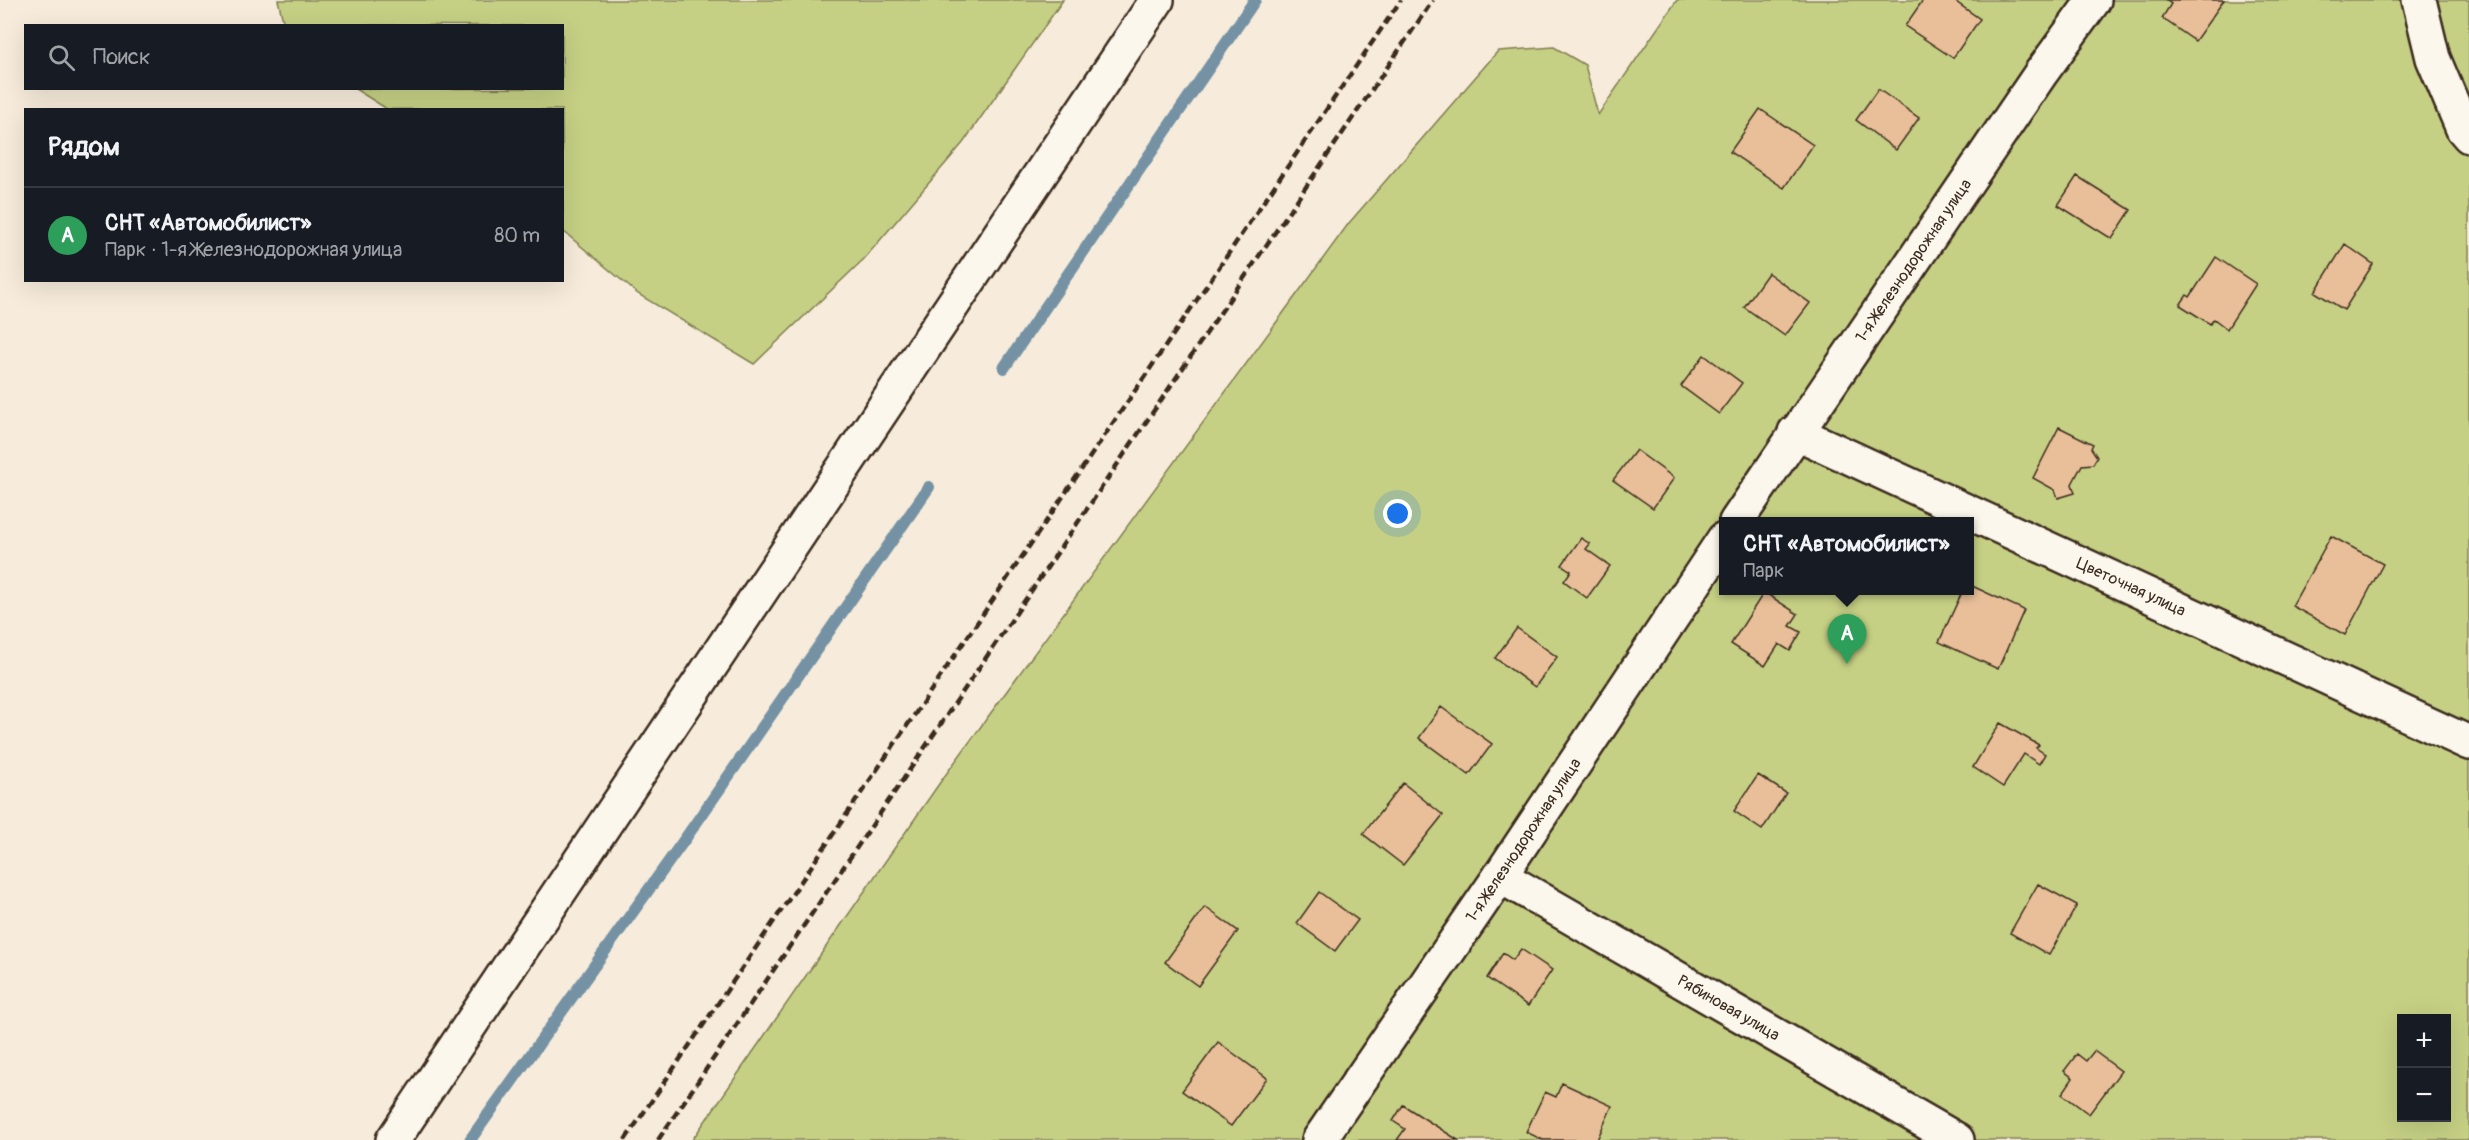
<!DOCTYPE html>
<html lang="ru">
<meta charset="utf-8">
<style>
:root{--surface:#171b24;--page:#20242c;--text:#f1f3f6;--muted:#9ea1a6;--line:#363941;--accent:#1f6fb2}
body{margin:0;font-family:Pangolin,sans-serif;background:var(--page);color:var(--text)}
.controls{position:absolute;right:18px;bottom:18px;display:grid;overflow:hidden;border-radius:0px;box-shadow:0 6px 24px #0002}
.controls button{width:54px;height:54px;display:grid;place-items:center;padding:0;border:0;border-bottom:2px solid var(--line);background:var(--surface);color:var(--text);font:30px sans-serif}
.you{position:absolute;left:1398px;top:514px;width:21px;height:21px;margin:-15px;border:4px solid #fff;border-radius:50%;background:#1a73e8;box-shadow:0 0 0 9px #1a73e833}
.badge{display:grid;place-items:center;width:39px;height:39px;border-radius:50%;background:var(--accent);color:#fff;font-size:20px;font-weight:700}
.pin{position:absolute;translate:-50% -50px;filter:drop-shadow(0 2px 3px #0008)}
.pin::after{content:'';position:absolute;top:32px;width:21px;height:18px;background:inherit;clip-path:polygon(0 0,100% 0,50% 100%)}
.popup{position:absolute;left:1719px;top:517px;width:255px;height:78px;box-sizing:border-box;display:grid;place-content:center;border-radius:0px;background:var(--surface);filter:drop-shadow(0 2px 4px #0005);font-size:20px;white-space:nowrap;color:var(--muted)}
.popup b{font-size:22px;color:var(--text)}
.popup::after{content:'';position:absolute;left:50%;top:100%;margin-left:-12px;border:12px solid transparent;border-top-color:var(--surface)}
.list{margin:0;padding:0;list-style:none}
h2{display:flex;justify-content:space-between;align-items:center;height:78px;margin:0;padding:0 24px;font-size:26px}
h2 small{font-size:20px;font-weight:400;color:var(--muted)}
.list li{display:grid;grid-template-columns:39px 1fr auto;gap:18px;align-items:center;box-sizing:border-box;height:96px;padding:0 24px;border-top:2px solid var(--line)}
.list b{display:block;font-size:22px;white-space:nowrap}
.list p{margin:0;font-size:20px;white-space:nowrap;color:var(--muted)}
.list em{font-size:20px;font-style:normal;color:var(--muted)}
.icon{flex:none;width:33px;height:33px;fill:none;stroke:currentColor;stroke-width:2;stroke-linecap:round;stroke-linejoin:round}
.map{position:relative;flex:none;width:2469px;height:1140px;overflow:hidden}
.search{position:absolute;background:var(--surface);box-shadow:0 6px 24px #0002;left:24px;top:24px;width:540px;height:66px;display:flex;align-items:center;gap:15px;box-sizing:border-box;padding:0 21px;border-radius:0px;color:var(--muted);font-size:22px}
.panel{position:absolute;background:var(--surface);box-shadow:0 6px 24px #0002;left:24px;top:108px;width:540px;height:174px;border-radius:0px}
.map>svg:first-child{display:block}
.green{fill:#c5d084;stroke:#807d51;stroke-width:1.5;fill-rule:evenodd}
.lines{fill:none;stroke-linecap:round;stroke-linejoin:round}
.stream{stroke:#7592a4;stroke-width:12}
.building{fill:#e8bf98;stroke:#3b2a1e;stroke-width:1.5}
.minor-casing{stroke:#3b2a1e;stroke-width:38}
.minor{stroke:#fbf7ec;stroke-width:33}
.rail{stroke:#3b2a1e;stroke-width:4.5;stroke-dasharray:9 4.5;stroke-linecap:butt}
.labels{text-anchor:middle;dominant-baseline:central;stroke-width:4.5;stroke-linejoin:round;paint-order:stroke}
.street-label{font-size:16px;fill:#3b2a1e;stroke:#fbf7ec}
</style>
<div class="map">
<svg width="2469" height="1140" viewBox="0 0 2469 1140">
<rect width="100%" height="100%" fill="#f7ecdb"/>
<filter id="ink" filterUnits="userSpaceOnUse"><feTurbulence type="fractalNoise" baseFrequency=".0167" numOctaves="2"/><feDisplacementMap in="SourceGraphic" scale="12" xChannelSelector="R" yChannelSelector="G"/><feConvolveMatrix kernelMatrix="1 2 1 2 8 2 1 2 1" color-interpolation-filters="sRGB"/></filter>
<g filter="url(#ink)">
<path class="green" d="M 278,0 L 1063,0 L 963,143 L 864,259 L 754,364 L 638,294 L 563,231 L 562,110 L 387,109 L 355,89 L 562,88 L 562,26 L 284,25 Z
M 1677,0 L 2469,0 L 2469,1140 L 692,1140 L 941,781 L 1349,223 L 1498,51 L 1554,47 L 1585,65 L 1598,115 ZM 1724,522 L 1970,522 L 1970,590 L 1724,590 ZM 2402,1018 L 2446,1018 L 2446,1118 L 2402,1118 Z"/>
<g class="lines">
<path class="stream" d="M 1004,368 L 1255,0
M 470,1140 L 687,836 L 929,487"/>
</g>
<path class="building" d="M 1923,0 L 1953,0 L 1980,19 L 1953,58 L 1905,26 Z
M 2166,0 L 2224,0 L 2195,41 L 2162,18 L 2171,4 Z
M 1878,89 L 1919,118 L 1896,150 L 1856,120 Z
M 1760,109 L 1813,145 L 1784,188 L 1730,152 Z
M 2077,176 L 2131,210 L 2112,239 L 2058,205 Z
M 2345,244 L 2373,264 L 2344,310 L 2315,292 Z
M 2216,257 L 2256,284 L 2227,329 L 2214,319 L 2210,324 L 2180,305 L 2187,295 L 2190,297 Z
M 1768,273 L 1810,303 L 1785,336 L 1744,307 Z
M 1704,355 L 1742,383 L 1719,414 L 1681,386 Z
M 2059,427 L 2093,444 L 2091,448 L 2097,457 L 2093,464 L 2082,465 L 2072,484 L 2075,493 L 2058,498 L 2055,490 L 2033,478 Z
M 1636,450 L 1674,478 L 1653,508 L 1613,480 Z
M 2331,536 L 2383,564 L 2345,635 L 2292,606 Z
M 1581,538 L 1590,544 L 1586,549 L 1610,566 L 1587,598 L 1564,581 L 1571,571 L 1562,565 Z
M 1970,585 L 2024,610 L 1998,669 L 1939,642 L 1963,590 L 1970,590 Z
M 1764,592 L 1798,614 L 1790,626 L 1801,632 L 1790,651 L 1779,644 L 1765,666 L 1731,644 Z
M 1517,628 L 1557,657 L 1535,687 L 1495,658 Z
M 1441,707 L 1492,744 L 1469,775 L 1419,738 Z
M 2000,723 L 2039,745 L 2036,748 L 2045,754 L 2039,764 L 2024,754 L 2003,787 L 1973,767 Z
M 1758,775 L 1786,793 L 1762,830 L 1734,811 Z
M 1403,783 L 1443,815 L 1403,865 L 1363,834 Z
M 2038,884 L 2077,905 L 2049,955 L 2010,933 Z
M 1319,892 L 1358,920 L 1335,951 L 1297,923 Z
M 1205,907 L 1238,931 L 1198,986 L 1165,962 Z
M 1521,949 L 1552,970 L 1528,1006 L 1487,978 L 1503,953 L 1513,960 Z
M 1218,1042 L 1267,1078 L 1231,1126 L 1182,1091 Z
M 2094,1051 L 2121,1071 L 2089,1114 L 2062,1094 L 2073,1078 L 2064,1071 L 2077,1054 L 2086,1061 Z
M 1562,1083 L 1612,1106 L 1597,1140 L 1543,1140 L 1526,1132 L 1545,1092 L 1556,1097 Z
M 1403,1105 L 1458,1140 L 1397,1140 L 1405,1129 L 1393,1121 Z"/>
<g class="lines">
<g class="minor-casing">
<g id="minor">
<path d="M 2419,0 L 2433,58 L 2463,129 L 2469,136"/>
<path id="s1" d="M 1795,432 L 2469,743"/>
<path id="s2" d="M 1736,522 L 2041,73 L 2094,0"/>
<path id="s3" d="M 1500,876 L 1957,1140"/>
<path d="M 393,1140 L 1157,0"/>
<path id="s4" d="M 1319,1140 L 1500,876 L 1724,539"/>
</g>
</g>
<use href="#minor" class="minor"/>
<path class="rail" d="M 625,1140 L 1401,0
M 658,1140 L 1433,0"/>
</g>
</g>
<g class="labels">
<g class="street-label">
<text stroke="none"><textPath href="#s2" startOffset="316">1-я Железнодорожная улица</textPath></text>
<text stroke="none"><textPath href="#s1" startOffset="370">Цветочная улица</textPath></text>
<text stroke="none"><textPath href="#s4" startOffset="363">1-я Железнодорожная улица</textPath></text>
<text stroke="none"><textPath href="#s3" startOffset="264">Рябиновая улица</textPath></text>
</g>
</g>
</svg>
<div class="controls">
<button>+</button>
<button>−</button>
</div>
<div class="you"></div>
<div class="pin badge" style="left:1847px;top:664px;background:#2e9e5b">A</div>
<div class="popup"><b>СНТ «Автомобилист»</b>Парк</div>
<div class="search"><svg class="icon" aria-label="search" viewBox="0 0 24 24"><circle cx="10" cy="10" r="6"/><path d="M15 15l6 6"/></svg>Поиск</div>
<section class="panel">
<h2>Рядом<small></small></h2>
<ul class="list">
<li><span class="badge" style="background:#2e9e5b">A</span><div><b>СНТ «Автомобилист»</b><p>Парк · 1-я Железнодорожная улица</p></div><em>80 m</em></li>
</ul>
</section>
</div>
